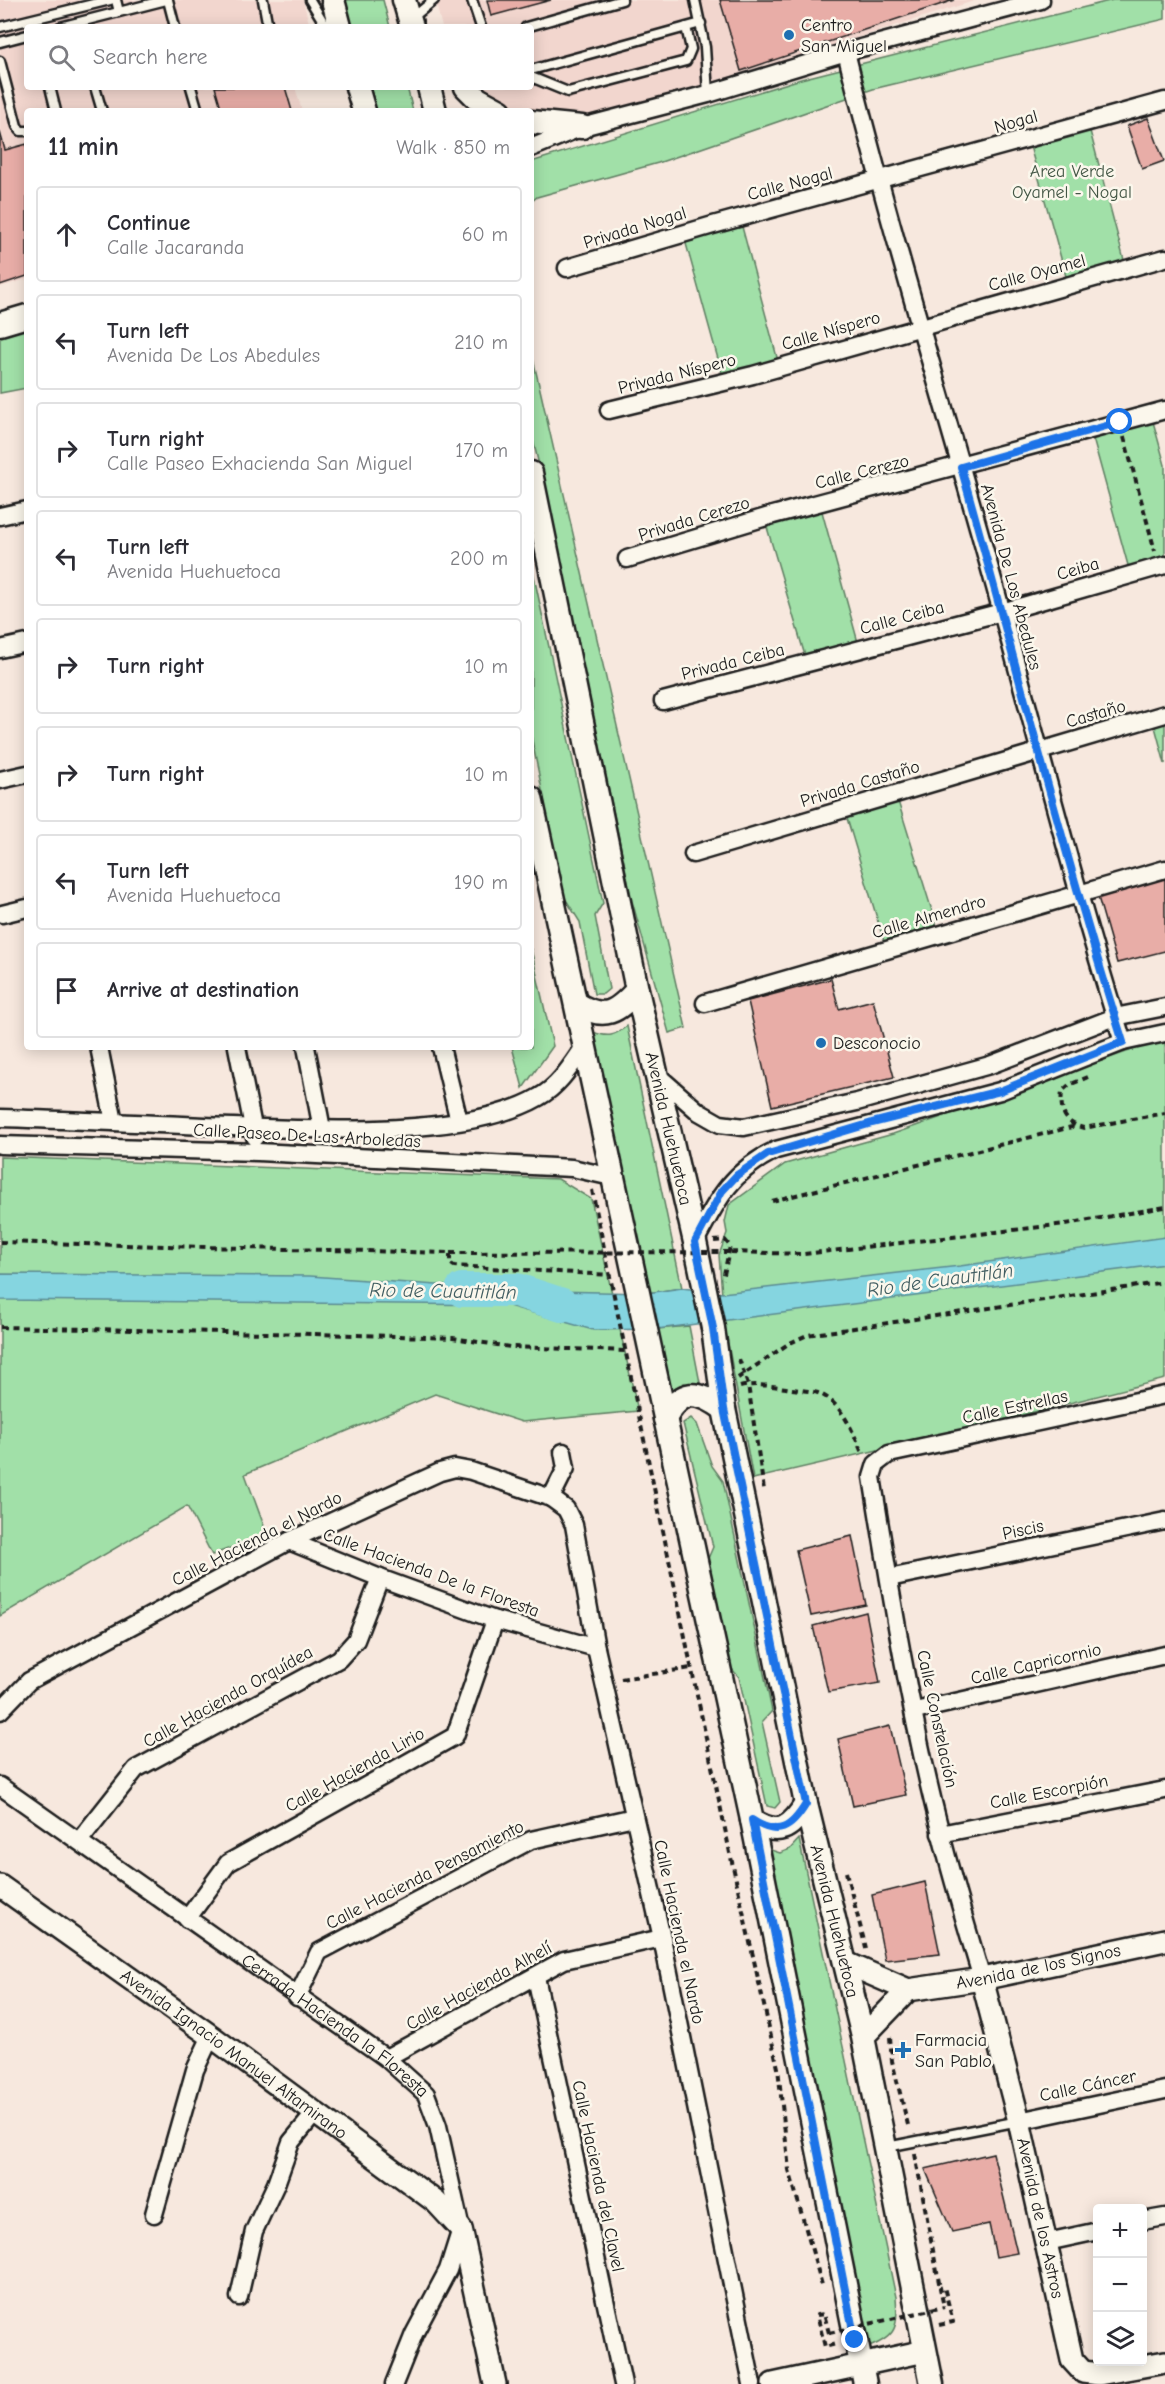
<!DOCTYPE html>
<meta charset="utf-8">
<style>
:root{--surface:#fff;--page:#f2f2f3;--text:#2b2b33;--muted:#7c7c81;--line:#e1e1e2}
body{margin:0;font-family:"Comic Neue",sans-serif;background:var(--page);color:var(--text)}
.controls{position:absolute;right:18px;bottom:18px;display:grid;overflow:hidden;border-radius:6px;box-shadow:0 3px 15px #0003}
.controls button{width:54px;height:54px;display:grid;place-items:center;padding:0;border:0;border-bottom:2px solid var(--line);background:var(--surface);color:var(--text);font:30px sans-serif}
.stop{position:absolute;width:18px;height:18px;margin:-14px;border:4px solid #1a73e8;border-radius:50%;background:#fff}
.stop.end{background:#1a73e8;border-color:#fff;box-shadow:0 2px 6px #0008}
.list{margin:0;padding:0;list-style:none}
h2{display:flex;justify-content:space-between;align-items:center;height:78px;margin:0;padding:0 24px;font-size:26px}
h2 small{font-size:20px;font-weight:400;color:var(--muted)}
.list li{display:grid;grid-template-columns:39px 1fr auto;gap:18px;align-items:center;box-sizing:border-box;height:96px;margin:0 12px 12px;padding:0 12px;border:2px solid var(--line);border-radius:6px}
.list b{display:block;font-size:22px;white-space:nowrap}
.list p{margin:0;font-size:20px;white-space:nowrap;color:var(--muted)}
.list em{font-size:20px;font-style:normal;color:var(--muted)}
.icon{flex:none;width:33px;height:33px;fill:none;stroke:currentColor;stroke-width:2;stroke-linecap:round;stroke-linejoin:round}
.map{position:relative;flex:none;width:1165px;height:2384px;overflow:hidden}
.search{position:absolute;background:var(--surface);box-shadow:0 3px 15px #0003;left:24px;top:24px;width:510px;height:66px;display:flex;align-items:center;gap:15px;box-sizing:border-box;padding:0 21px;border-radius:6px;color:var(--muted);font-size:22px}
.panel{position:absolute;background:var(--surface);box-shadow:0 3px 15px #0003;left:24px;top:108px;width:510px;height:942px;border-radius:6px}
.map>svg:first-child{display:block}
.built{fill:#f2d6ce}
.green{fill:#a1e0a8;stroke:#5e7e62;stroke-width:1.5}
.water{fill:#85d5e0;stroke:#5b8b92;stroke-width:1.5}
.lines{fill:none;stroke-linecap:round;stroke-linejoin:round}
.river{stroke:#85d5e0;stroke-width:34}
.building{fill:#e8ada7;stroke:#1c1c1c;stroke-width:1.5}
.service-casing{stroke:#1c1c1c;stroke-width:13}
.minor-casing{stroke:#1c1c1c;stroke-width:21}
.tertiary-casing{stroke:#1c1c1c;stroke-width:26}
.secondary-casing{stroke:#1c1c1c;stroke-width:27}
.path{stroke:#1c1c1c;stroke-width:4;stroke-dasharray:6 4.5;stroke-linecap:butt}
.service{stroke:#fbf7ec;stroke-width:8}
.minor{stroke:#fbf7ec;stroke-width:16}
.tertiary{stroke:#fbf7ec;stroke-width:21}
.secondary{stroke:#fbf7ec;stroke-width:22}
.path-bridge{stroke:#1c1c1c;stroke-width:4;stroke-dasharray:6 4.5;stroke-linecap:butt}
.route{stroke:#1a73e8;stroke-width:8}
.poi-dot{fill:#1f6fb2;stroke:#fbf7ec;stroke-width:2}
.labels{text-anchor:middle;dominant-baseline:central;stroke-width:5;stroke-linejoin:round;paint-order:stroke}
.poi-label{font-size:18px;fill:#1c1c1c;stroke:#fbf7ec;text-anchor:start}
.street-label{font-size:18px;fill:#1c1c1c;stroke:#fbf7ec}
.park-label{font-size:18px;fill:#445746;stroke:#fbf7ec}
.water-label{font-size:20px;font-style:italic;fill:#415d61;stroke:#fbf7ec}
</style>
<div class="map">
<svg width="1165" height="2384" viewBox="0 0 1165 2384">
<rect width="100%" height="100%" fill="#f7e8de"/>
<filter id="ink" filterUnits="userSpaceOnUse"><feTurbulence type="fractalNoise" baseFrequency=".0167" numOctaves="2"/><feDisplacementMap in="SourceGraphic" scale="12" xChannelSelector="R" yChannelSelector="G"/><feConvolveMatrix kernelMatrix="1 2 1 2 8 2 1 2 1" color-interpolation-filters="sRGB"/></filter>
<g filter="url(#ink)">
<path class="built" d="M 0,0 L 303,0 L 310,27 L 27,27 L 27,87 L 295,87 L 302,111 L 27,111 L 27,279 L 0,287 Z
M 435,0 L 977,0 L 633,108 L 553,120 L 531,111 L 508,107 L 474,87 L 531,87 L 531,27 L 442,27 Z"/>
<path class="green" d="M 343,0 L 383,0 L 390,27 L 351,27 Z
M 1113,0 L 1165,0 L 1165,19 L 873,89 L 658,163 L 537,197 L 531,202 L 531,162 L 801,79 Z
M 369,87 L 407,87 L 413,111 L 376,111 Z
M 1090,131 L 1125,264 L 1067,280 L 1030,146 Z
M 741,223 L 778,361 L 723,377 L 685,240 Z
M 27,319 L 27,388 L 0,393 L 0,327 Z
M 531,350 L 686,1028 L 669,1033 L 632,901 L 554,527 L 531,432 Z
M 1152,418 L 1165,465 L 1165,560 L 1129,569 L 1092,435 Z
M 821,508 L 859,646 L 806,659 L 766,524 Z
M 531,562 L 603,903 L 595,916 L 609,989 L 603,994 L 594,994 L 580,922 L 563,895 L 531,735 Z
M 1165,720 L 1165,764 L 1154,723 Z
M 897,798 L 937,927 L 885,945 L 846,815 Z
M 531,949 L 553,1046 L 523,1088 L 512,1047 L 531,1047 Z
M 627,1026 L 682,1288 L 647,1293 L 593,1032 C 609,1038 614,1036 627,1026 Z
M 1165,1042 L 1165,1379 L 938,1436 L 753,1479 L 724,1322 L 719,1255 L 727,1233 L 725,1222 L 729,1205 L 785,1164 L 893,1134 L 1149,1044 Z
M 0,1157 L 558,1179 L 591,1199 L 638,1411 L 522,1422 L 435,1394 L 245,1474 L 267,1534 L 212,1555 L 187,1506 L 0,1616 Z
M 689,1326 L 701,1388 L 684,1383 L 668,1392 L 657,1329 Z
M 691,1418 L 697,1424 L 712,1466 L 723,1481 L 772,1711 L 762,1722 L 780,1802 L 775,1808 L 767,1806 L 739,1677 L 725,1661 L 706,1563 L 713,1547 L 683,1423 Z
M 799,1839 L 896,2297 C 898,2325 898,2336 869,2347 L 765,1848 L 780,1853 L 790,1849 Z"/>
<path class="water" d="M 1165,1237 L 1165,1264 L 657,1329 L 593,1330 L 505,1305 L 0,1300 L 0,1274 L 310,1276 L 507,1290 L 647,1293 L 682,1288 L 722,1293 L 960,1266 Z"/>
<g class="lines">
<path class="river" d="M 462,1290 L 516,1290 L 562,1305"/>
</g>
<path class="building" d="M 487,0 L 551,0 L 491,16 Z
M 720,0 L 954,0 L 741,71 Z
M 215,87 L 285,87 L 292,111 L 222,111 Z
M 1148,118 L 1164,161 L 1142,169 L 1127,126 Z
M 0,132 L 5,150 L 27,144 L 27,276 L 0,285 Z
M 1165,877 L 1165,951 L 1117,963 L 1098,897 Z
M 831,979 L 839,1009 L 873,1000 L 894,1077 L 772,1106 L 748,1001 Z
M 852,1536 L 866,1605 L 811,1616 L 796,1550 Z
M 866,1612 L 880,1683 L 828,1692 L 813,1626 Z
M 890,1726 L 906,1795 L 853,1806 L 838,1739 Z
M 925,1882 L 940,1954 L 885,1960 L 872,1895 Z
M 993,2153 L 1017,2253 L 996,2257 L 989,2224 L 952,2232 L 925,2169 Z"/>
<g class="lines">
<g class="service-casing">
<path id="service" d="M 116,0 L 119,12
M 168,0 L 175,27
M 263,0 L 268,27
M 310,0 L 324,23 L 330,27
M 472,0 L 481,27
M 695,0 L 705,47 L 708,94
M 411,19 L 434,0
M 0,27 L 110,0
M 60,27 L 166,0
M 526,27 L 622,0
M 0,42 L 27,35
M 0,61 L 17,126 L 21,131 L 27,131
M 531,70 L 701,23
M 531,77 L 568,92 L 686,61 L 691,49 L 686,27
M 50,87 L 56,111
M 95,87 L 102,111
M 191,87 L 198,111
M 887,2147 L 1019,2121"/>
</g>
<g class="minor-casing">
<g id="minor">
<path d="M 846,52 C 892,239 950,423 1001,609 C 1041,754 1078,899 1123,1042"/>
<path d="M 531,148 L 582,127 L 708,94 L 846,52 L 1041,0"/>
<path d="M 567,268 L 713,225 L 1165,101"/>
<path d="M 609,410 L 753,375 L 1165,258"/>
<path d="M 0,516 L 27,510"/>
<path d="M 627,559 L 773,515 L 1165,410"/>
<path d="M 0,649 L 27,643"/>
<path d="M 663,701 L 1002,612 L 1165,565"/>
<path d="M 0,780 L 27,774"/>
<path d="M 693,854 L 1165,714"/>
<path d="M 2,914 L 27,908"/>
<path d="M 705,1003 L 1165,869"/>
<path d="M 99,1047 L 114,1122"/>
<path d="M 237,1047 L 255,1137"/>
<path d="M 306,1047 L 322,1129"/>
<path d="M 441,1047 L 459,1121"/>
<path d="M 658,1076 L 699,1112 L 720,1124 L 744,1127 L 857,1102 L 990,1065 L 1115,1017 L 1165,1007"/>
<path d="M 0,1118 C 68,1120 137,1123 205,1126 C 293,1129 464,1141 539,1097 C 559,1086 571,1066 584,1047"/>
<path d="M 0,1145 L 258,1152 L 572,1168 L 612,1177"/>
<path d="M 695,1242 C 717,1200 731,1171 776,1150 L 1000,1091 L 1123,1042 L 1165,1033"/>
<path d="M 551,1498 L 566,1468 L 563,1452"/>
<path d="M 289,1541 L 380,1578 L 495,1620 L 596,1648"/>
<path d="M 889,1578 L 1165,1521"/>
<path d="M 0,1711 L 29,1681 L 289,1541 L 440,1472 L 455,1468 L 471,1471 L 551,1498 L 566,1509 L 574,1525 L 596,1648 L 662,1938 L 752,2384"/>
<path d="M 915,1711 L 1165,1655"/>
<path id="s1" d="M 0,1786 L 386,2058 L 426,2094 L 438,2126 L 461,2229 L 448,2270 L 414,2334 L 394,2384"/>
<path d="M 940,1834 L 1165,1790"/>
<path d="M 79,1841 L 136,1769 L 339,1659 L 356,1640 L 380,1578"/>
<path d="M 187,1919 L 228,1863 L 455,1736 L 495,1620"/>
<path d="M 536,1977 L 623,2384"/>
<path d="M 982,1979 C 968,1931 953,1883 941,1834 C 911,1719 891,1595 872,1477 L 876,1464 L 889,1454 L 1165,1395"/>
<path d="M 297,1997 L 319,1952 L 531,1840 L 634,1817"/>
<path d="M 386,2058 L 564,1960 L 662,1938"/>
<path d="M 1019,2121 L 1165,2090"/>
<path d="M 154,2214 L 195,2070 L 211,2036"/>
<path d="M 1142,2221 L 1165,2217"/>
<path d="M 1047,2242 L 1098,2231"/>
<path d="M 239,2297 L 254,2231 L 276,2184 L 291,2142 L 315,2113"/>
</g>
</g>
<g class="tertiary-casing">
<g id="tertiary">
<path id="s2" d="M 0,1886 L 211,2036 L 436,2202 L 461,2229 L 495,2384"/>
<path id="s3" d="M 846,1963 L 908,1990 L 982,1979 L 1165,1940"/>
<path id="s4" d="M 982,1979 L 1019,2121 L 1072,2360 L 1083,2372 L 1099,2374 L 1165,2362"/>
<path d="M 863,2037 L 908,1990"/>
<path d="M 773,2384 L 925,2351"/>
</g>
</g>
<g class="secondary-casing">
<g id="secondary">
<path d="M 333,0 L 340,27"/>
<path d="M 404,0 L 412,27"/>
<path d="M 357,87 L 364,111"/>
<path d="M 429,87 L 435,111"/>
<path d="M 466,87 L 478,99 L 500,111"/>
<path d="M 531,122 L 582,127"/>
<path d="M 0,324 L 27,316"/>
<path id="s5" d="M 531,473 L 637,990 L 695,1242 L 713,1328 L 724,1409 L 806,1804 L 863,2037 L 932,2384"/>
<path d="M 531,798 L 752,1820 L 865,2384"/>
<path d="M 577,1004 C 605,1021 617,1012 637,990"/>
<path d="M 665,1419 C 681,1388 698,1390 724,1409"/>
<path d="M 752,1820 C 778,1837 791,1829 806,1804"/>
</g>
</g>
<path class="path" d="M 1124,437 L 1155,551
M 1088,1077 L 1069,1085 L 1062,1091 C 1060,1110 1063,1123 1084,1128 L 1165,1113
M 592,1190 L 730,1853 L 778,2068 L 789,2170 L 822,2285
M 772,1201 L 1076,1126
M 714,1241 L 725,1240 L 730,1246 L 723,1279
M 0,1242 L 450,1253 L 450,1263 L 454,1266 L 611,1275
M 731,1252 L 804,1254 L 1066,1224 L 1165,1207
M 0,1327 L 399,1336 L 453,1338 L 510,1347 L 628,1351
M 739,1359 L 748,1385 L 764,1490
M 738,1378 L 788,1344 L 807,1335 L 1165,1282
M 740,1387 C 754,1383 771,1386 786,1388 C 796,1390 809,1390 818,1393 C 843,1403 853,1433 863,1455
M 621,1679 L 691,1668
M 846,1872 L 867,1952
M 890,2037 L 892,2061 L 909,2129
M 915,2154 L 940,2288
M 939,2325 L 953,2322 L 944,2287 L 940,2288 L 944,2307
M 829,2333 L 824,2314 L 817,2315 L 825,2347 L 836,2344"/>
<use href="#service" class="service"/>
<use href="#minor" class="minor"/>
<use href="#tertiary" class="tertiary"/>
<use href="#secondary" class="secondary"/>
<path class="path-bridge" d="M 450,1253 L 731,1252
M 829,2333 L 944,2307"/>
</g>
</g>
<g class="lines" filter="url(#ink)">
<path class="route" d="M 855,2340 L 752,1820 C 778,1837 791,1829 806,1804 L 724,1409 L 713,1328 L 695,1242 L 722,1191 L 737,1175 L 768,1154 L 872,1123 L 1000,1091 L 1123,1042 C 1063,852 1015,659 961,467 L 1120,422"/>
</g>
<g class="poi-dot">
<circle cx="789" cy="35" r="6"/>
<circle cx="821" cy="1043" r="6"/>
<path d="M900 2041h6v6h6v6h-6v6h-6v-6h-6v-6h6z"/>
</g>
<g class="labels">
<g class="poi-label">
<text x="801" y="25">Centro<tspan x="801" dy="21">San Miguel</tspan></text>
<text x="833" y="1043">Desconocio</text>
<text x="915" y="2040">Farmacia<tspan x="915" dy="21">San Pablo</tspan></text>
</g>
<g class="street-label">
<text transform="translate(1016 122) rotate(-16)">Nogal</text>
<text transform="translate(790 184) rotate(-15)">Calle Nogal</text>
<text transform="translate(635 228) rotate(-17)">Privada Nogal</text>
<text transform="translate(1037 273) rotate(-15)">Calle Oyamel</text>
<text transform="translate(831 331) rotate(-16)">Calle Níspero</text>
<text transform="translate(677 374) rotate(-14)">Privada Níspero</text>
<text transform="translate(862 472) rotate(-14)">Calle Cerezo</text>
<text transform="translate(694 519) rotate(-17)">Privada Cerezo</text>
<text transform="translate(1078 569) rotate(-16)">Ceiba</text>
<text transform="translate(1011 577) rotate(75)">Avenida De Los Abedules</text>
<text transform="translate(902 618) rotate(-15)">Calle Ceiba</text>
<text transform="translate(733 662) rotate(-14)">Privada Ceiba</text>
<text transform="translate(1096 714) rotate(-16)">Castaño</text>
<text transform="translate(860 784) rotate(-17)">Privada Castaño</text>
<text transform="translate(929 917) rotate(-16)">Calle Almendro</text>
<text stroke="none"><textPath href="#s5" startOffset="670">Avenida Huehuetoca</textPath></text>
<text transform="translate(307 1136) rotate(3)">Calle Paseo De Las Arboledas</text>
<text transform="translate(1015 1407) rotate(-12)">Calle Estrellas</text>
<text transform="translate(1023 1530) rotate(-12)">Piscis</text>
<text transform="translate(257 1539) rotate(-27)">Calle Hacienda el Nardo</text>
<text transform="translate(431 1573) rotate(20)">Calle Hacienda De la Floresta</text>
<text transform="translate(1036 1664) rotate(-13)">Calle Capricornio</text>
<text transform="translate(228 1697) rotate(-29)">Calle Hacienda Orquídea</text>
<text transform="translate(937 1719) rotate(78)">Calle Constelación</text>
<text transform="translate(355 1770) rotate(-29)">Calle Hacienda Lirio</text>
<text transform="translate(1049 1792) rotate(-11)">Calle Escorpión</text>
<text transform="translate(425 1875) rotate(-27)">Calle Hacienda Pensamiento</text>
<text stroke="none"><textPath href="#s5" startOffset="1480">Avenida Huehuetoca</textPath></text>
<text transform="translate(679 1932) rotate(78)">Calle Hacienda el Nardo</text>
<text stroke="none"><textPath href="#s3" startOffset="200">Avenida de los Signos</textPath></text>
<text transform="translate(479 1986) rotate(-29)">Calle Hacienda Alhelí</text>
<text stroke="none"><textPath href="#s1" startOffset="412">Cerrada Hacienda la Floresta</textPath></text>
<text stroke="none"><textPath href="#s2" startOffset="288">Avenida Ignacio Manuel Altamirano</textPath></text>
<text transform="translate(1088 2086) rotate(-12)">Calle Cáncer</text>
<text transform="translate(598 2176) rotate(78)">Calle Hacienda del Clavel</text>
<text stroke="none"><textPath href="#s4" startOffset="246">Avenida de los Astros</textPath></text>
</g>
<g class="park-label">
<text x="1072" y="171">Area Verde<tspan x="1072" dy="21">Oyamel - Nogal</tspan></text>
</g>
<g class="water-label">
<text transform="translate(940 1280) rotate(-8)">Rio de Cuautitlán</text>
<text transform="translate(443 1291) rotate(1)">Rio de Cuautitlán</text>
</g>
</g>
</svg>
<div class="controls">
<button>+</button>
<button>−</button>
<button><svg class="icon" aria-label="layers" viewBox="0 0 24 24"><path d="M12 4l9 5-9 5-9-5zM3 14l9 5 9-5"/></svg></button>
</div>
<div class="stop" style="left:1120px;top:422px"></div>
<div class="stop end" style="left:855px;top:2340px"></div>
<div class="search"><svg class="icon" aria-label="search" viewBox="0 0 24 24"><circle cx="10" cy="10" r="6"/><path d="M15 15l6 6"/></svg>Search here</div>
<section class="panel">
<h2>11 min<small>Walk · 850 m</small></h2>
<ul class="list">
<li><svg class="icon" aria-label="ahead" viewBox="0 0 24 24"><path d="M12 20V5M6 11l6-6 6 6"/></svg><div><b>Continue</b><p>Calle Jacaranda</p></div><em>60 m</em></li>
<li><svg class="icon" aria-label="left" viewBox="0 0 24 24"><path d="M17 20v-9H6M10 6l-5 5 5 5"/></svg><div><b>Turn left</b><p>Avenida De Los Abedules</p></div><em>210 m</em></li>
<li><svg class="icon" aria-label="right" viewBox="0 0 24 24"><path d="M7 20v-9h11M14 6l5 5-5 5"/></svg><div><b>Turn right</b><p>Calle Paseo Exhacienda San Miguel</p></div><em>170 m</em></li>
<li><svg class="icon" aria-label="left" viewBox="0 0 24 24"><path d="M17 20v-9H6M10 6l-5 5 5 5"/></svg><div><b>Turn left</b><p>Avenida Huehuetoca</p></div><em>200 m</em></li>
<li><svg class="icon" aria-label="right" viewBox="0 0 24 24"><path d="M7 20v-9h11M14 6l5 5-5 5"/></svg><div><b>Turn right</b></div><em>10 m</em></li>
<li><svg class="icon" aria-label="right" viewBox="0 0 24 24"><path d="M7 20v-9h11M14 6l5 5-5 5"/></svg><div><b>Turn right</b></div><em>10 m</em></li>
<li><svg class="icon" aria-label="left" viewBox="0 0 24 24"><path d="M17 20v-9H6M10 6l-5 5 5 5"/></svg><div><b>Turn left</b><p>Avenida Huehuetoca</p></div><em>190 m</em></li>
<li><svg class="icon" aria-label="arrive" viewBox="0 0 24 24"><path d="M6 21V4h12l-3 4 3 4H6"/></svg><div><b>Arrive at destination</b></div></li>
</ul>
</section>
</div>
